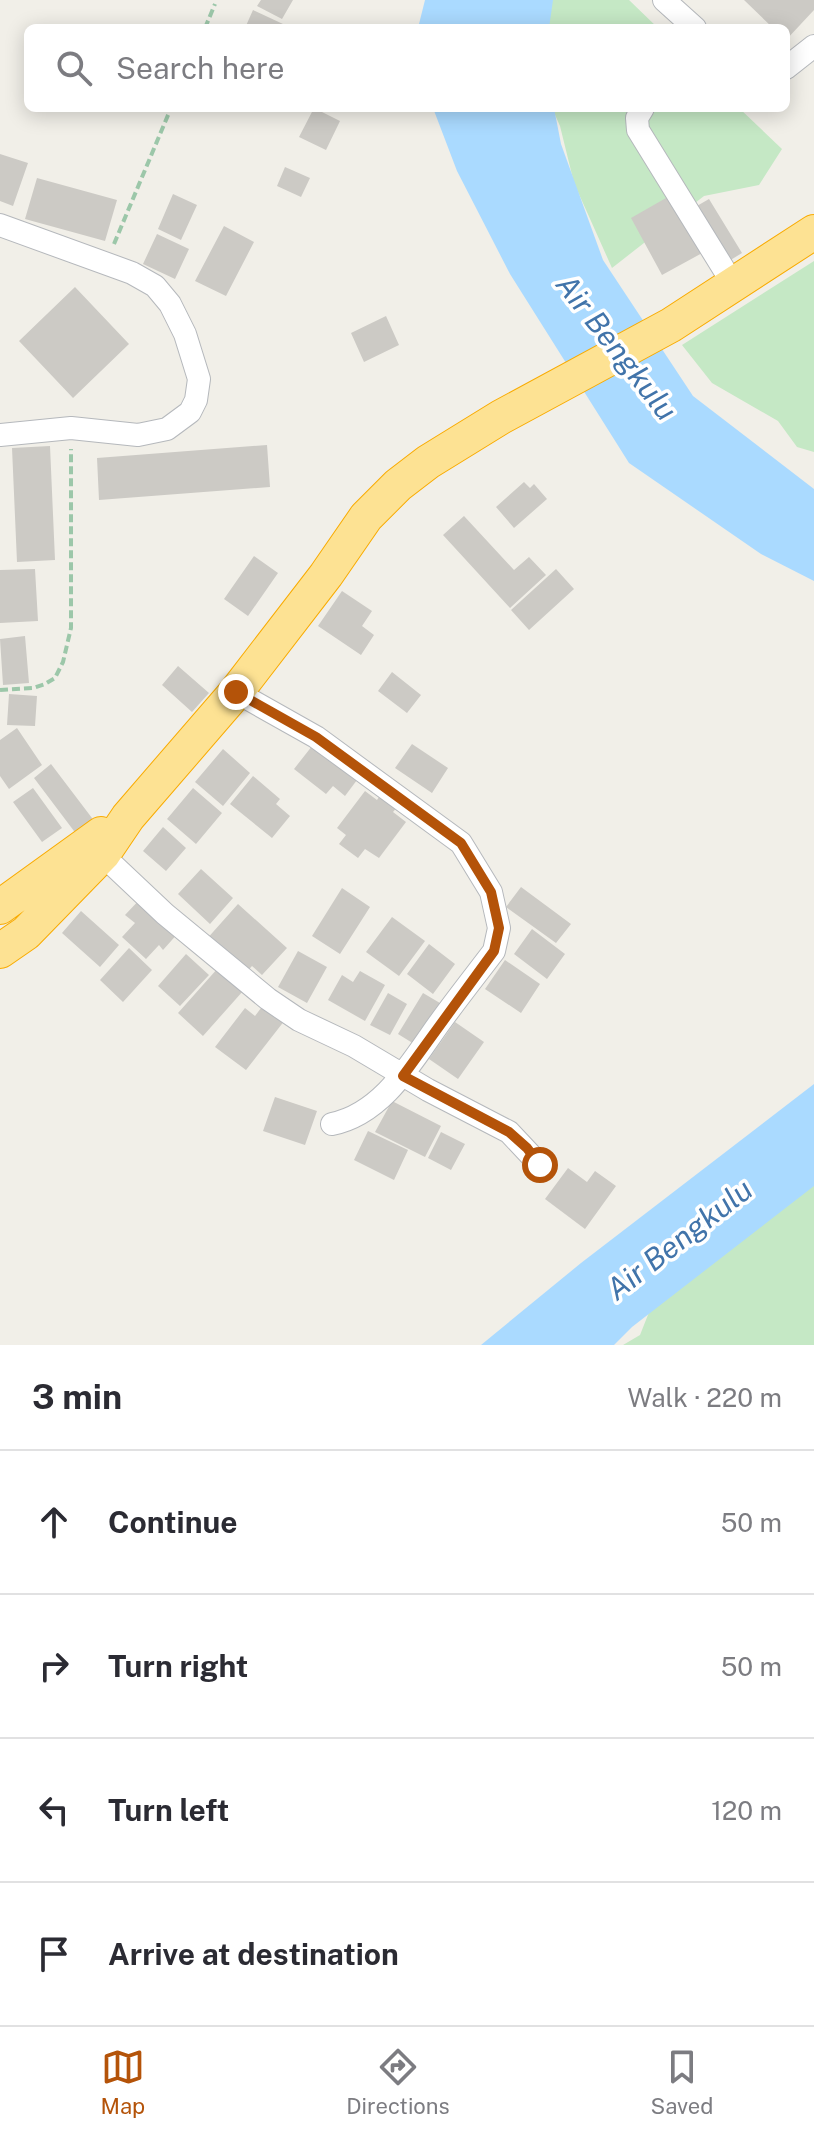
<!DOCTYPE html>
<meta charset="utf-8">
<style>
:root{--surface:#fff;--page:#f2f2f3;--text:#2b2b33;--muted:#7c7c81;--line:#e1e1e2;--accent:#b45309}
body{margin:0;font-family:"Public Sans",sans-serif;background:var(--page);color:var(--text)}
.stop{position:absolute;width:24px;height:24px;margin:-18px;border:6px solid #b45309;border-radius:50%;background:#fff}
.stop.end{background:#b45309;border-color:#fff;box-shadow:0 2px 8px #0008}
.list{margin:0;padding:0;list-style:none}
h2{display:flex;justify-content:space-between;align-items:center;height:104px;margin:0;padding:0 32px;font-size:34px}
h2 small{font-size:26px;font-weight:400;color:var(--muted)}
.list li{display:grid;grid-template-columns:52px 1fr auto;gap:24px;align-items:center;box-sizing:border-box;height:144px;padding:0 32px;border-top:2px solid var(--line)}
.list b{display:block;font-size:30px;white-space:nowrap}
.list em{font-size:26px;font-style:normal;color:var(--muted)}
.icon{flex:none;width:44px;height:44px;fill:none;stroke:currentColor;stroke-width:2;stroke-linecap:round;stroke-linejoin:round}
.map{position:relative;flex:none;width:814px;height:1345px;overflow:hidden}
.search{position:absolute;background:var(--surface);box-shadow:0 4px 20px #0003;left:24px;right:24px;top:24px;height:88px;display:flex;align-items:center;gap:20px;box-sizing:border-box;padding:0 28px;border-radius:12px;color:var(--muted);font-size:30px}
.sheet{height:680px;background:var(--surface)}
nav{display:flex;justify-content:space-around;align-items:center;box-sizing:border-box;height:112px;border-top:2px solid var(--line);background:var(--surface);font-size:22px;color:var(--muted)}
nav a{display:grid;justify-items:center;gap:4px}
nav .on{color:var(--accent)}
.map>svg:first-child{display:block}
.green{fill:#c5e8c5}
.water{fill:#aadaff}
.building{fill:#cccac5}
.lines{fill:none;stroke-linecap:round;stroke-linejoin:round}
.minor-casing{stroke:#b5b8bc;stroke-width:24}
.highway-casing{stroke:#f9ab00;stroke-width:36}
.path{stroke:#9cc7a9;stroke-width:4;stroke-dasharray:8 4;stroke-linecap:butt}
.minor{stroke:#fff;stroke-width:22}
.highway{stroke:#fde293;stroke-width:34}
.route{stroke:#b45309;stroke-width:10}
.labels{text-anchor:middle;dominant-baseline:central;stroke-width:7;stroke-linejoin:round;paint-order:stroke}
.water-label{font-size:30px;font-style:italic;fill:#4174aa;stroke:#fff}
</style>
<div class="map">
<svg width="814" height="1345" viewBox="0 0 814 1345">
<rect width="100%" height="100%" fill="#f1efe8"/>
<path class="green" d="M 533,0 L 629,0 L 658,28 L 528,28 Z
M 552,108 L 739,108 L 782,149 L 759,185 L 704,196 L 612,268 L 574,183 L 560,126 Z
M 814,261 L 814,452 L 797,447 L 778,421 L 712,383 L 682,345 Z
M 814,1146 L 814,1345 L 623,1345 L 640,1335 L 663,1277 Z"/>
<path class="water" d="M 425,0 L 553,0 L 549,28 L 418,28 Z
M 433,108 L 554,108 L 561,144 L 603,260 L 693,396 L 814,489 L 814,581 L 761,554 L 629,463 L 510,274 L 457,171 Z
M 814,1084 L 814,1186 L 632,1327 L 614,1345 L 481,1345 L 581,1263 Z"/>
<path class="building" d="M 261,0 L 293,0 L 282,19 L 257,6 Z
M 744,0 L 814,0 L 814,10 L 786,40 L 786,28 L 773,28 Z
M 253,10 L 283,24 L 281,28 L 245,28 Z
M 314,108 L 340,121 L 326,150 L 299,137 Z
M 0,154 L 28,163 L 13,206 L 0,201 Z
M 285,167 L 310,178 L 301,197 L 277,186 Z
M 37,178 L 117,200 L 105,241 L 25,219 Z
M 173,194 L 197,205 L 181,240 L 158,229 Z
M 673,194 L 704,252 L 662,275 L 631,218 Z
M 709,199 L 742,253 L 724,264 L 690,210 Z
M 224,226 L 254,242 L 226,296 L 195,281 Z
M 157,234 L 189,249 L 175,279 L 143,264 Z
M 75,287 L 129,344 L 73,398 L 19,341 Z
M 386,316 L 399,345 L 364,362 L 351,333 Z
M 267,445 L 270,487 L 99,500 L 97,458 Z
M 50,446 L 55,560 L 17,562 L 12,448 Z
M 524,482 L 530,488 L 534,484 L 547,499 L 514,528 L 496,507 Z
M 464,516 L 514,570 L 529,557 L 546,575 L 510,608 L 443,535 Z
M 254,556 L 278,573 L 248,616 L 224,599 Z
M 35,569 L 38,621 L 0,623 L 0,570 Z
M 556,569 L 574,589 L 529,630 L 511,610 Z
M 342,591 L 372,611 L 362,626 L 374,635 L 361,655 L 318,626 Z
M 25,636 L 29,683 L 3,685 L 0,639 Z
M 178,666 L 209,693 L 192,712 L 162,685 Z
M 392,672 L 421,695 L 407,713 L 378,691 Z
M 9,694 L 37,696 L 35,726 L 7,725 Z
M 17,728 L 42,765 L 9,789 L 0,776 L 0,740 Z
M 316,741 L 360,776 L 345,796 L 333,786 L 326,794 L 294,769 Z
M 412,744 L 448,768 L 432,793 L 395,768 Z
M 223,749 L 250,773 L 223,806 L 195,782 Z
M 51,764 L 95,822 L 77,835 L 34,778 Z
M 253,776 L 280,799 L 276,804 L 290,816 L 272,838 L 230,804 Z
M 33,788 L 62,828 L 42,842 L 13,802 Z
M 193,788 L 222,813 L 196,844 L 167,819 Z
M 365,791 L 377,800 L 381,794 L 398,806 L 393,812 L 406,822 L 379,858 L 365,849 L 358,858 L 339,844 L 346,835 L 337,828 Z
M 163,827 L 186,848 L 166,871 L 143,851 Z
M 201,869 L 233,898 L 210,924 L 178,894 Z
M 521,887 L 571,924 L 556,943 L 506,907 Z
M 342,888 L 370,907 L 340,954 L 312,936 Z
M 143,896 L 180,931 L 163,950 L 159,945 L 146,959 L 122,937 L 135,923 L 125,915 Z
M 238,904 L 287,948 L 262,975 L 252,966 L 243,976 L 205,941 Z
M 81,911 L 119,945 L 100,967 L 62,933 Z
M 392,917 L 425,941 L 399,976 L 366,952 Z
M 532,929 L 565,954 L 547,979 L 514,954 Z
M 429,944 L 455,964 L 433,994 L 407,974 Z
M 129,948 L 152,970 L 123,1002 L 100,980 Z
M 298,951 L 327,967 L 307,1003 L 278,987 Z
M 186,954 L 209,975 L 180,1006 L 158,986 Z
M 505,960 L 540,984 L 521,1013 L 485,989 Z
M 218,968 L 243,991 L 203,1036 L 178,1013 Z
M 360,971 L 385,985 L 365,1021 L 328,1000 L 342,975 L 353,982 Z
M 388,993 L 407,1004 L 390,1035 L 370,1025 Z
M 423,993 L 445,1006 L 419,1047 L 398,1034 Z
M 264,1004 L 285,1020 L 246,1070 L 215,1047 L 245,1008 L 255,1016 Z
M 455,1022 L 484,1042 L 458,1079 L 429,1059 Z
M 275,1097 L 317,1111 L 305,1145 L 263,1131 Z
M 392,1101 L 441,1126 L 425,1157 L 375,1132 Z
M 368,1131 L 408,1150 L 394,1180 L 354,1160 Z
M 441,1132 L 465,1144 L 451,1170 L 428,1158 Z
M 568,1168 L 587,1182 L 595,1171 L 616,1186 L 585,1229 L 545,1199 Z"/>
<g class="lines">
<g class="minor-casing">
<path id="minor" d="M 664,0 L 695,28
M 786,68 L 814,46
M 643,108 L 637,118 L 638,130 L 733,284
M 0,225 L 132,273 L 155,286 L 170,304 L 185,334 L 199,379 L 196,400 L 190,412 L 167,429 L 138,435 L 71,428 L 0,435
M 236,692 L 316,737 L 461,843 L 491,892 L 499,928 L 494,951 C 475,976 456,1000 438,1025 C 411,1063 382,1114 332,1124
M 95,848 L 165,914 L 268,999 L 299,1020 L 354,1046 L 428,1090 L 509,1132 L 540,1165"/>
</g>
<g class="highway-casing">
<path id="highway" d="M 0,907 L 101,834
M 0,951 L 26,933 L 103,854 L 128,817 L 236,692 L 326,575 L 366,517 L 398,485 L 428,462 L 501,417 L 671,325 L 814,232"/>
</g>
<path class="path" d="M 205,28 L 215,4
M 114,244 L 171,108
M 0,690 L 33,688 L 45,684 L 55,678 L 63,662 L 71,628 L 71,449"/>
<use href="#minor" class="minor"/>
<use href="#highway" class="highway"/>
</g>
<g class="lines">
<path class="route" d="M 236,692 L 316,737 L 461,843 L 491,892 L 499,928 L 494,951 L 403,1076 L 509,1132 L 527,1148 L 540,1165"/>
</g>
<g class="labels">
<g class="water-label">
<text transform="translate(617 347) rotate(52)">Air Bengkulu</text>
<text transform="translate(679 1239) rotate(-38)">Air Bengkulu</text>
</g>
</g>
</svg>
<div class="stop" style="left:540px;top:1165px"></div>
<div class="stop end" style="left:236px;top:692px"></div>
<div class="search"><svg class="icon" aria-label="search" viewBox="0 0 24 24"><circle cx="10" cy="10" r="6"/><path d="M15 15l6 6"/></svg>Search here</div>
</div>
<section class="sheet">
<h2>3 min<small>Walk · 220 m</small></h2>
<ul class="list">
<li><svg class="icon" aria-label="ahead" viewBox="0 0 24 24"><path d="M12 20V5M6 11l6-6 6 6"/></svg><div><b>Continue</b></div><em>50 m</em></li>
<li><svg class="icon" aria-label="right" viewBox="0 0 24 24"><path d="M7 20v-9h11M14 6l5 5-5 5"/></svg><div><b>Turn right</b></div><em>50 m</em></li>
<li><svg class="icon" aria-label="left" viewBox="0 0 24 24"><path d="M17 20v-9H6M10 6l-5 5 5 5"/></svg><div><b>Turn left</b></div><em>120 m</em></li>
<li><svg class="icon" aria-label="arrive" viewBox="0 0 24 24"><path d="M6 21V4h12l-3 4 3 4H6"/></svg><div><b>Arrive at destination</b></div></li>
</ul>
</section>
<nav>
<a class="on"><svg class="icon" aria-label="map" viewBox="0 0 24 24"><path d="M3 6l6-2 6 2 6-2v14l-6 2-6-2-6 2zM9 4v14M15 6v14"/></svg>Map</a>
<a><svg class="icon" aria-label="directions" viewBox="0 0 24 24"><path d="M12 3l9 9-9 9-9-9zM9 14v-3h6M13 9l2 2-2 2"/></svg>Directions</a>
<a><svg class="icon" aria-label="saved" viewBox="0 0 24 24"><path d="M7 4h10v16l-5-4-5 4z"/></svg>Saved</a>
</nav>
